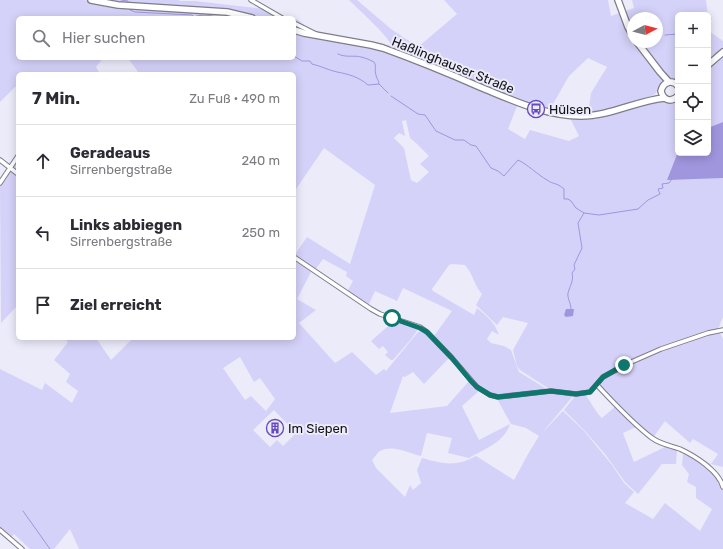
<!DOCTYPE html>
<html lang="de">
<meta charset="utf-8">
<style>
:root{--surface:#fff;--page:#f7f7f7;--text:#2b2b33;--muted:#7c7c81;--line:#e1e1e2}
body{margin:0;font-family:Rubik,sans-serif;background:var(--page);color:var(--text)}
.controls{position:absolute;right:12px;top:12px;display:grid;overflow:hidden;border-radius:6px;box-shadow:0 2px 10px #0003}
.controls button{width:36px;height:36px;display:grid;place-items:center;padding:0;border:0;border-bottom:1px solid var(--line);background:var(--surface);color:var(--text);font:20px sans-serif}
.compass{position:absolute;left:627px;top:12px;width:36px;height:36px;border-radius:50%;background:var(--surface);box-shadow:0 2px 10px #0003;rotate:83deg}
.stop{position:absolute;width:12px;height:12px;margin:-9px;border:3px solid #0f766e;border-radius:50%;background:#fff}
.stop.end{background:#0f766e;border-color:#fff;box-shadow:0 1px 4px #0008}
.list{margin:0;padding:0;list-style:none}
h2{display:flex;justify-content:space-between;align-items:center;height:52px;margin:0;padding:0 16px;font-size:17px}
h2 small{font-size:13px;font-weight:400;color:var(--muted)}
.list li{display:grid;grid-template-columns:26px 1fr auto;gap:12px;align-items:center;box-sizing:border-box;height:72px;padding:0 16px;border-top:1px solid var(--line)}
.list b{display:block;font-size:15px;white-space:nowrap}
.list p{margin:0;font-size:13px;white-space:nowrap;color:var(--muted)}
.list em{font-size:13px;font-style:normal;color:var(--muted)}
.icon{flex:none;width:22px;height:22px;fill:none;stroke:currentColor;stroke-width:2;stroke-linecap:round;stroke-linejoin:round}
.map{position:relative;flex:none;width:723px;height:549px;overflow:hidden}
.search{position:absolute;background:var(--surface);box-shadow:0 2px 10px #0003;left:16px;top:16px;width:280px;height:44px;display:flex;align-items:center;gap:10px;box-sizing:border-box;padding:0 14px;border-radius:6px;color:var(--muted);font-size:15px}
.panel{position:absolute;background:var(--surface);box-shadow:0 2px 10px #0003;left:16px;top:72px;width:280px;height:268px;border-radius:6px}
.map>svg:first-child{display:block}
.green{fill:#d5d2f9;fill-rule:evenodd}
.water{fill:#9f96de}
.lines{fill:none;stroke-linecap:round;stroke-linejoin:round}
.stream{stroke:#9f96de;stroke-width:1}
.street-casing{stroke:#7e7d8a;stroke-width:5.5}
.secondary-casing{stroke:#7e7d8a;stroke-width:8}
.street{stroke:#fff;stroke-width:3.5}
.secondary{stroke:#fff;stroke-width:5.5}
.route{stroke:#0f766e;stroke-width:5}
.labels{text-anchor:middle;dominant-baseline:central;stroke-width:4;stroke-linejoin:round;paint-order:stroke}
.street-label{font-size:13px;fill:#121116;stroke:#ecebfa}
.poi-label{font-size:13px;fill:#121116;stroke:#ecebfa;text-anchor:start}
</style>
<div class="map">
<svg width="723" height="549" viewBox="0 0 723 549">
<rect width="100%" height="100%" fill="#ecebfa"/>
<path class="green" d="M 0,0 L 179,0 L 180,1 L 195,1 L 265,9 L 281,18 L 18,18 L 18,58 L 103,58 L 96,67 L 100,74 L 18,74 L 18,87 L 15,87 L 0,102 Z
M 349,0 L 357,0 L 391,29 L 418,47 L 457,14 L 444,0 L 608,0 L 611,16 L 634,8 L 632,0 L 706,0 L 708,15 L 678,15 L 678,80 L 673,79 L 661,85 L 655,94 L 644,100 L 632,104 L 588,114 L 591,93 L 607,67 L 588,58 L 569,76 L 549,111 L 519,101 L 508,129 L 525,139 L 530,130 L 569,141 L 579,136 L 570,118 L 591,118 L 614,114 L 660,100 L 671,102 L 678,100 L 678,153 L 708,153 L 708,68 L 723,54 L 723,317 L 718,329 L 723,339 L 723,467 L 711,464 L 708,469 L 723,485 L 723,549 L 79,549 L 70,529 L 54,549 L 30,549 L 14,534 L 11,538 L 0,529 L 0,369 L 42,390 L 45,383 L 72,403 L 78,391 L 66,382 L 70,374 L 54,360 L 68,342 L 64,338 L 96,338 L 111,360 L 133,338 L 294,338 L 294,260 L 311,272 L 297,299 L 316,310 L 299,323 L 335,363 L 352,352 L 376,375 L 384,369 L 386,371 L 418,332 L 422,331 L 437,345 L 449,358 L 424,384 L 413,372 L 405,377 L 403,376 L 390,413 L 447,406 L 469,381 L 479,391 L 462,406 L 479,440 L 510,424 C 504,443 484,449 469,458 L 448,453 L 452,438 L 427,433 L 421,456 C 409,453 392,444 380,451 C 377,453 375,457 372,460 L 376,468 L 405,497 L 410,485 L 413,490 L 421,483 L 417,470 L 422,458 C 443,464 456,467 476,456 L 514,480 L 528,454 L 539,436 L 526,428 L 511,424 L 496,397 L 551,392 L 574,395 L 541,434 L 563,411 L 584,431 L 612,465 L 624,483 L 634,492 L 625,503 L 653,519 L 665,503 L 700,531 L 712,509 L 696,498 L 696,487 L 687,482 L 689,474 L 682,465 L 683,454 L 689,456 L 691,452 L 711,464 L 718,454 L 693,439 L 690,443 L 665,421 L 653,438 L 637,422 L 634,422 L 597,385 L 602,377 L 590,392 L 576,393 L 551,390 L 520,370 L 517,366 L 513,350 L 528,323 L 503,317 L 497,325 L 476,305 L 482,294 C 474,285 473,274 465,265 L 452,264 L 449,265 L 432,289 L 433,291 L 474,315 L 477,308 C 487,316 495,323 499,335 L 492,331 L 487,339 L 491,343 L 504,346 L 511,350 L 519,372 L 550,391 L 497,395 C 477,391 468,373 456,359 C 449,351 442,344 434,336 L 452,311 L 403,288 L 397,301 L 375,291 L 368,306 L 347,292 L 353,281 L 346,276 L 347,272 L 323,259 L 315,270 L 294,256 L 307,237 L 350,264 L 375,185 L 324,148 L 294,192 L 294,74 L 134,74 L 138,72 L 128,58 L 294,58 L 294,19 L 297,19 L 304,25 L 303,34 L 395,51 C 388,35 362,13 349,0 ZM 633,18 L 657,18 L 657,42 L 633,42 ZM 406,120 L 410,138 L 417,144 L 429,156 L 420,164 L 429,172 L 417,183 L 411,180 L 404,148 L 394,138 L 399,133 L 405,136 L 402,121 ZM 240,357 L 254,382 L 260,378 L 275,399 L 266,411 L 251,396 L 245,400 L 223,368 ZM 274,410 L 296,433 L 283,446 L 277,440 L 270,447 L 253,430 Z
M 708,20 L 709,31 L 723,41 L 723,47 L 708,61 Z
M 18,160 L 18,305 L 1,323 L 0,186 L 8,172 Z
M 394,321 L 418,329 L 412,338 L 393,360 L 391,360 L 385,355 L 388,352 L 383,346 L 379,349 L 371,341 Z
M 585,394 L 598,414 L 602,418 L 616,406 L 638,426 L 623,433 L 634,462 L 667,446 L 677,450 L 676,464 L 662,464 L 638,494 L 625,482 L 605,454 L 584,430 L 564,410 L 576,395 Z"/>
<path class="water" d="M 723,122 L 723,178 L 667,180 L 678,152 L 678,153 L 708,153 L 708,128 Z
M 566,309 L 574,309 L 573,316 L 566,317 L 564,315 Z"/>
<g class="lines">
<path class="stream" d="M 121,0 L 128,1 L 128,3
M 129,9 L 130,10 L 135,12 L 192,15 L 194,17 C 201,14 212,15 219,18
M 220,18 L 232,18
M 708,22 L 711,19
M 665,35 L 678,34
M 338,54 C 346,58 355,55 361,57 C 366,58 370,60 374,62 C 377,66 374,70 376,75 C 376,78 379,80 379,84
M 294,56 L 302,61 L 310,61 L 312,64 C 321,66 328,70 337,72 C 348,74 359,77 368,85 L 379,84 L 388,93
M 391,96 L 418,114 L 425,115 L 436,131 L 455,140 L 464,140 L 471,145 L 476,146 L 491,168 L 498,171 L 504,176 L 518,160 C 527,164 538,175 547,180 C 554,185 556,182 564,189 L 564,199 L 568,199 L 571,201 L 576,208 L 584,213 L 599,215 L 638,209 L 648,200 L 660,194 L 658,189 L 663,188 L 662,184 L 669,183 L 672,179
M 571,309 C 571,303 567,298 568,293 C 570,285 574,281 572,273 L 575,269 L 574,265 L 582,248 L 578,223 L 584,213
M 23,511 L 50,549"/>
<g class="street-casing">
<path id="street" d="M 251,0 L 282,18
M 294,23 L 316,34
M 0,160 L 18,174
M 0,183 L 18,156
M 294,257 L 371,309 L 380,314 L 420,327 L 427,332 L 452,358 L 477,387 L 490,395 L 498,397 L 551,391 L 576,394 L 590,392 L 603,377 L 629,363 L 661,349 L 708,333 L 723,330
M 597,385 C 614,403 632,423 652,438 C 660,444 671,446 680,449 C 695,456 719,471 723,487
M 0,530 L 22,549"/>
</g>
<g class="secondary-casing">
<path id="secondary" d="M 91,0 L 118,5 L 227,12 L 252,18
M 618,0 L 628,27 L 633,36
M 294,30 L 304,33 L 371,45 L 383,48 C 416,60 448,73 480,87 C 512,100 545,116 581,116 C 610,116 636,101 664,98
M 637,42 L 660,72 L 669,82
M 708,65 L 723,52
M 678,86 C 672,79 663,82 661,91 C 663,100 671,103 678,96"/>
</g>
<use href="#street" class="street"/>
<use href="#secondary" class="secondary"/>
</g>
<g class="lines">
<path class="route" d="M 392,318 L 420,328 L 427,332 L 452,358 L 471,381 L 477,387 L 490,395 L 498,397 L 551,391 L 576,394 L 590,392 L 603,377 L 624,365"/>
</g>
<defs>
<g id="bus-ring" transform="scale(0.9)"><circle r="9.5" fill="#ecebfa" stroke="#6549c2" stroke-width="1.5"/><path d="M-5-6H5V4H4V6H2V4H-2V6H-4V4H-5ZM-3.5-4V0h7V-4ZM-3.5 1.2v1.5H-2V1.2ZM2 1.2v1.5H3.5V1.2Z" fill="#6549c2"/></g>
<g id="building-ring" transform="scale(0.9)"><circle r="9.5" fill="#ecebfa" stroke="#6549c2" stroke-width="1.5"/><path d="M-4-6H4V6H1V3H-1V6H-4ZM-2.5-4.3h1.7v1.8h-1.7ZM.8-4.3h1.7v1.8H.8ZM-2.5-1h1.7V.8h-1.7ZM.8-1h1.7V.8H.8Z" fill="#6549c2"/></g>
</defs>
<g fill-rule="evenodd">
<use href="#bus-ring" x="536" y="109"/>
<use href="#building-ring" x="275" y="428"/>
</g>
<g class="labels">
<g class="street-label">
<text transform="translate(453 65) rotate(22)">Haßlinghauser Straße</text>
</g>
<g class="poi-label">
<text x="549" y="109">Hülsen</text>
<text x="288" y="428">Im Siepen</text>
</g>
</g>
</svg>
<div class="controls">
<button>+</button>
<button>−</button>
<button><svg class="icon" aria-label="locate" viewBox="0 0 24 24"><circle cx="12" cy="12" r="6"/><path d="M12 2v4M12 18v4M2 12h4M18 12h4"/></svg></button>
<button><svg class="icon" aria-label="layers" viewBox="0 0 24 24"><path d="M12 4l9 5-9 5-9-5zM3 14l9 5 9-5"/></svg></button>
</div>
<svg class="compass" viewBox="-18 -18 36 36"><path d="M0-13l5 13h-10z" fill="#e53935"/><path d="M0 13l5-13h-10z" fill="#7c7c81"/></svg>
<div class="stop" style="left:392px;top:318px"></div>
<div class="stop end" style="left:624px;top:365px"></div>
<div class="search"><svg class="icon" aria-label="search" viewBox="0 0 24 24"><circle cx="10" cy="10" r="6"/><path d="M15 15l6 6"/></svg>Hier suchen</div>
<section class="panel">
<h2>7 Min.<small>Zu Fuß · 490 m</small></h2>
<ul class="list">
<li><svg class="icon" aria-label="ahead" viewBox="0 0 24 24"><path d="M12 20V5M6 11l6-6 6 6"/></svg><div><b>Geradeaus</b><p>Sirrenbergstraße</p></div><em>240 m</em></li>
<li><svg class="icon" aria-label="left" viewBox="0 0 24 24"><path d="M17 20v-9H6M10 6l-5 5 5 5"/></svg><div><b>Links abbiegen</b><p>Sirrenbergstraße</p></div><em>250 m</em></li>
<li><svg class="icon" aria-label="arrive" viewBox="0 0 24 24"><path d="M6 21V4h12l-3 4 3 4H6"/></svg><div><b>Ziel erreicht</b></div></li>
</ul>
</section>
</div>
